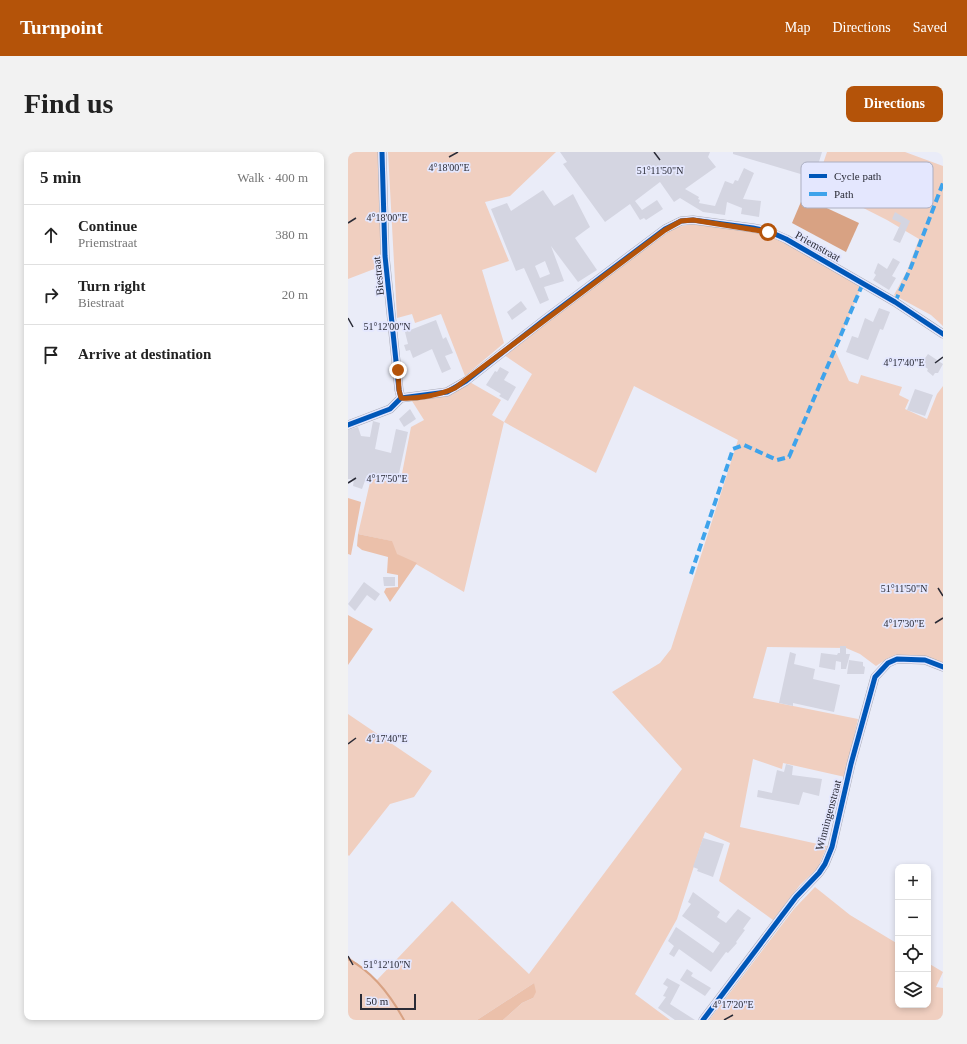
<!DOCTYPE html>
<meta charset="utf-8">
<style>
:root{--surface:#fff;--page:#f2f2f2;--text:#222;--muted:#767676;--line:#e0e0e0;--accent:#b45309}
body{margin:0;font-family:Georgia,serif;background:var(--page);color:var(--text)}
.controls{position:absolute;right:12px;bottom:12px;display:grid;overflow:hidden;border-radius:8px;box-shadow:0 2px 6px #0003}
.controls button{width:36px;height:36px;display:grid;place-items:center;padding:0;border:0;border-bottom:1px solid var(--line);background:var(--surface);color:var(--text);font:20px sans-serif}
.scale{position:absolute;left:12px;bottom:10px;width:56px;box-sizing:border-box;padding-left:4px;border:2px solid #2a2b36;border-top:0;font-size:11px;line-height:14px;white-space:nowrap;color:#2a2b36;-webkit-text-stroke:3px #e4e7fe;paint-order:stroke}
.stop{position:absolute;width:12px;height:12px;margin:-9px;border:3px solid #b45309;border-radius:50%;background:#fff}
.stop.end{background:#b45309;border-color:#fff;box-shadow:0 1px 4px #0008}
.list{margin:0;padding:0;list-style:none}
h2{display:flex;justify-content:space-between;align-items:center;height:52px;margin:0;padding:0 16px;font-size:17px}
h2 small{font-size:13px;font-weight:400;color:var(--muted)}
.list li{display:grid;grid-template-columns:26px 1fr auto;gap:12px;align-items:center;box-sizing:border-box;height:60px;padding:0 16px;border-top:1px solid var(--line)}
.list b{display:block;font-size:15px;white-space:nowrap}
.list p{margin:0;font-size:13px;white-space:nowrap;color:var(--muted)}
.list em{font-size:13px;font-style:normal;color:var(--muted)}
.icon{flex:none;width:22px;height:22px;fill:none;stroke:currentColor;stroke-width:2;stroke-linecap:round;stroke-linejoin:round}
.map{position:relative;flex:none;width:595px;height:868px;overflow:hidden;border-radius:8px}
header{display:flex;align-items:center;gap:24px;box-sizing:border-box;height:56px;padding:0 20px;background:var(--accent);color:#fff}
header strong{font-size:19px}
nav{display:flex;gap:22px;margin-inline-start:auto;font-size:14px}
.intro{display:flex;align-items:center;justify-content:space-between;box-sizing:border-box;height:96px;padding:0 24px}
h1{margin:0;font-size:28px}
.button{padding:10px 18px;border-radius:8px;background:var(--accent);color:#fff;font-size:14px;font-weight:700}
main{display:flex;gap:24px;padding:0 24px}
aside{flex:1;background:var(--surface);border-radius:8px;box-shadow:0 2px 6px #0003}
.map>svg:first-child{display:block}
.green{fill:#f0cfc0}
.forest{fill:#ebc0aa}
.water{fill:#d8a283}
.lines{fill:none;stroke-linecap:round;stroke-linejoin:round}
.stream{stroke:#d8a283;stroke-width:2}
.building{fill:#d4d5e1;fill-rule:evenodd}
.minor-casing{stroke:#aaacb6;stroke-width:9}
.minor{stroke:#fcfcfe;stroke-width:7}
.quiet{stroke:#3ea3eb;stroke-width:4;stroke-dasharray:8 4;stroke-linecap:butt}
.cycleway-casing{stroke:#e4e7fe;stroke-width:8}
.cycleway{stroke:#0057b8;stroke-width:5}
.route{stroke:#b45309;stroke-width:5}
.ticks{fill:none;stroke:#2a2b36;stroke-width:1.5}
.labels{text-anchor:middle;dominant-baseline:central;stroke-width:3.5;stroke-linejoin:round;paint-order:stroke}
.street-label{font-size:11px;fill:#2a2b36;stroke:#e4e7fe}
.key{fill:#e4e7fe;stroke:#acafc2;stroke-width:1}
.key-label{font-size:11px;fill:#2a2b36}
.ticks-label{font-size:10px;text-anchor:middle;fill:#2a2b36;stroke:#e4e7fe;stroke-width:3.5;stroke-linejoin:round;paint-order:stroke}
</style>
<header>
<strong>Turnpoint</strong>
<nav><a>Map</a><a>Directions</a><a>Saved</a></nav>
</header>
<div class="intro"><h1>Find us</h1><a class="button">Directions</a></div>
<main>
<aside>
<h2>5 min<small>Walk · 400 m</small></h2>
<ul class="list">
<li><svg class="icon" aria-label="ahead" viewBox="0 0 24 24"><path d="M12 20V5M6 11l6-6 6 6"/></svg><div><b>Continue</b><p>Priemstraat</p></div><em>380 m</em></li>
<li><svg class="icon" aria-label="right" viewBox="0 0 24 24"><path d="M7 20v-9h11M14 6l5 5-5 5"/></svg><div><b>Turn right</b><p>Biestraat</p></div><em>20 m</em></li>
<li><svg class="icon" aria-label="arrive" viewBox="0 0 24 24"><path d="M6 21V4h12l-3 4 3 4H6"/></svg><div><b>Arrive at destination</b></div></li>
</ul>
</aside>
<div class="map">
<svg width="595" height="868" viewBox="0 0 595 868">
<rect width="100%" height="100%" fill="#eaecf8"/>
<path class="green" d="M 0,0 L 32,0 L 34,114 L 0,127 Z
M 40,0 L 208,0 L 162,44 L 137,50 L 161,109 L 134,118 L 156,191 L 117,224 L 93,162 L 67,171 L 64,162 L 49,166 Z
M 479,0 L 557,0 L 595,14 L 595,174 L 583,163 L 546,143 L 559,119 L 571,87 L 539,68 L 468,32 Z
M 344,72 C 369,72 399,75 422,84 C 454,96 484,117 514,133 L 487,198 L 501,229 L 510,232 L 513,223 L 554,235 L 551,243 L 561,248 L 557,257 L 579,267 L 589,242 L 595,234 L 595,511 C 570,502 551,498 528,514 L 512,502 L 498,496 L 419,495 L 405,546 L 510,567 L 497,625 L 435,611 L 434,617 L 405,607 L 392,675 L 479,694 L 470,716 L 452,733 L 425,768 L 371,729 L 382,691 L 357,680 L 329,767 L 287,842 L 322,868 L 155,868 L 174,851 L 185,846 L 186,831 L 129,868 L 0,868 L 0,804 L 29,828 L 104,749 L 181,822 L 334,617 L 264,540 L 312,511 L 323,497 L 390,288 L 286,234 L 248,321 L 156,270 L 116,440 C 93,427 72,413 48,402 L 43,389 L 10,382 L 23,326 L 52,332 L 63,275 L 76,268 L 64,249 L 105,242 L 120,229 L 153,248 L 144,263 L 156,270 L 184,222 L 156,203 L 200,168 L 326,76 Z
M 0,562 L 84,619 L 66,645 L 42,652 L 1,704 L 0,703 Z
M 467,735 L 502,763 L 550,792 L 550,853 L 580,853 L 580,811 L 595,820 L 588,835 L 595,836 L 595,868 L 361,868 L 446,757 Z"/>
<path class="forest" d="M 0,346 L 13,350 L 3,403 L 0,402 Z
M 10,382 L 44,389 L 49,402 L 69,411 L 42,450 L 36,440 L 38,436 L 50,435 L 50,423 L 39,421 L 40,405 L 14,398 L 9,394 Z
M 0,463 L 25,477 L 0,513 Z
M 186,831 L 188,840 L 185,846 L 174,851 L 155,868 L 129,868 Z"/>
<path class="water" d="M 455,45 L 511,71 L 498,100 L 444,71 Z"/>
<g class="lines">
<path class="stream" d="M 0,807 C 25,820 43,844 56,868"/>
</g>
<path class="building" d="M 212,0 L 362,0 L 360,5 L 368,15 L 337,37 L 351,45 L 350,47 L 352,48 L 351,51 L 367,54 L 377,29 L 385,32 L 387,28 L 390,29 L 396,16 L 406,21 L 395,47 L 413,49 L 411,65 L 393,62 L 394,56 L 379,50 L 377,63 L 355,60 L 332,46 L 326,50 L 312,30 L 287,49 L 294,58 L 309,48 L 315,57 L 298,68 L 296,66 L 292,68 L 282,52 L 257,70 L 215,12 L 219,10 Z
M 385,0 L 474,0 L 466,26 L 385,2 Z
M 195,38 L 206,54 L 225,42 L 242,75 L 227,86 L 249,118 L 230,130 L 203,94 L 216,129 L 196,135 L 201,148 L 192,152 L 176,116 L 168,119 L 143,57 L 159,51 L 163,59 ZM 197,109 L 202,122 L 192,126 L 187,114 Z
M 547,60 L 562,69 L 552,91 L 545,88 L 553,71 L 544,67 Z
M 545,106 L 552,110 L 544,124 L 548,126 L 541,138 L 525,128 L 528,123 L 526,121 L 530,111 L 539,117 Z
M 173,149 L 179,157 L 164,168 L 159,160 Z
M 531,156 L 542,160 L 535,178 L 532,177 L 520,208 L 498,200 L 504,184 L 510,186 L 517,166 L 525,170 Z
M 88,168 L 95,187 L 98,185 L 105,201 L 97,204 L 103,217 L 94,221 L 84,197 L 65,206 L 62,198 L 58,199 L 56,193 L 60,192 L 57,180 Z
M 580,202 L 595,212 L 590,221 L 587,221 L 585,224 L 579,219 L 580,217 L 573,212 Z
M 152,215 L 161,220 L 156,228 L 168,235 L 160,249 L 151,244 L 153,242 L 138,233 L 147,219 L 149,220 Z
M 567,237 L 585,243 L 577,264 L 559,258 Z
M 62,257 L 68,267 L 56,275 L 51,267 Z
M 25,269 L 32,271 L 27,297 L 43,301 L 48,277 L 60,280 L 50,326 L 39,324 L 39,325 L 34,324 L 34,327 L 19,323 L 14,337 L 5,334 L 6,327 L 0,327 L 0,278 L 10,275 L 13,284 L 22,285 Z
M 35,425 L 47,425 L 47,434 L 36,434 Z
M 16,430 L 32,442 L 27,449 L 19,443 L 7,459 L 0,452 Z
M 492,494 L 498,494 L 498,502 L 502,502 L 498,517 L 493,517 L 493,510 L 488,509 L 487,518 L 471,515 L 473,501 L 489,503 L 490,501 L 492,501 Z
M 442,500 L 448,502 L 446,512 L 467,517 L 465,527 L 492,533 L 486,560 L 445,551 L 445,554 L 431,551 Z
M 501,508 L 515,510 L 515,514 L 517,515 L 516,522 L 499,522 Z
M 438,612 L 445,614 L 444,623 L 474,627 L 471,644 L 455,640 L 451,653 L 409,645 L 410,638 L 424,641 L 429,618 L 436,620 Z
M 355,686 L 376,692 L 365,725 L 349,719 L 350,717 L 345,715 Z
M 345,740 L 372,760 L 369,765 L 378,771 L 390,757 L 403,766 L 395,777 L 397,778 L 388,790 L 389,791 L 380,801 L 378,800 L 363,820 L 331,797 L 326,805 L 321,802 L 326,794 L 320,789 L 328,775 L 365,801 L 372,791 L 334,764 L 343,752 L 340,750 Z
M 339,817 L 345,821 L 343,824 L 363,836 L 357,844 L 332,828 Z
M 319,826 L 332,833 L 322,852 L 347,868 L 327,868 L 310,856 L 318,845 L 315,844 L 320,835 L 315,832 Z"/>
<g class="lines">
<g class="minor-casing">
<path id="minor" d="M 34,0 L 37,104 L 51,238 L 53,246
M 53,246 L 99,240 L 118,229 L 196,168 L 317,77 L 333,69 L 345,68 L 405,76 L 420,79 L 438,87 L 547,150 L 595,182
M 0,273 L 42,257 L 53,246
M 355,868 L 448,745 L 471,721 L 477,712 L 484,695 L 503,612 L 527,525 L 540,511 L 549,507 L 577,508 L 595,515"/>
</g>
<use href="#minor" class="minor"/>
<path class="quiet" d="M 547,150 L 563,115 L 595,31
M 343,422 L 385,297 L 396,293 L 429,308 L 441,305 L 515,131"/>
<g class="cycleway-casing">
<path id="cycleway" d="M 34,0 L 37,104 L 51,238 L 53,246
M 53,246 L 99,240 L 118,229 L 196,168 L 317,77 L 333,69 L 345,68 L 405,76 L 420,79 L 438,87 L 547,150 L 595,182
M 0,273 L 42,257 L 53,246
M 355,868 L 448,745 L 471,721 L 477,712 L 484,695 L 503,612 L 527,525 L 540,511 L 549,507 L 577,508 L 595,515"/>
</g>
<use href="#cycleway" class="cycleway"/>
</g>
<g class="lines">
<path class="route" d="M 50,218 L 51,238 L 53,246 C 70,247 92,243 107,236 L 317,78 L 333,69 L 345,68 L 420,80"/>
</g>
<path class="ticks" d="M 306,0 L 312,8M 101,5 L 110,0M 0,71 L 8,66M 0,166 L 5,175M 587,211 L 595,205M 0,331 L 8,326M 590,436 L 595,444M 587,471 L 595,466M 0,592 L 8,586M 0,804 L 5,813M 376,868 L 385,863"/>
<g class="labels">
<g class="street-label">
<text transform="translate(470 94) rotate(29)">Priemstraat</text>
<text transform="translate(30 124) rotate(-96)">Biestraat</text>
<text transform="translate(480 663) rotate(-75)">Winningenstraat</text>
</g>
</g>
<rect x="453" y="10" width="132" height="46" rx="6" class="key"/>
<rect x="461" y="22" width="18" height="4" fill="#0057b8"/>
<rect x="461" y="40" width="18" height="4" fill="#3ea3eb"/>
<g class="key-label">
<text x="486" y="28">Cycle path</text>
<text x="486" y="46">Path</text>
</g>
<g class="ticks-label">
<text x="101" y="19">4°18'00"E</text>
<text x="312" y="22">51°11'50"N</text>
<text x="39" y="69">4°18'00"E</text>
<text x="39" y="178">51°12'00"N</text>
<text x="556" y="214">4°17'40"E</text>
<text x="39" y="330">4°17'50"E</text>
<text x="556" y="440">51°11'50"N</text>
<text x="556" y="475">4°17'30"E</text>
<text x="39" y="590">4°17'40"E</text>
<text x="39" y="816">51°12'10"N</text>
<text x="385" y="856">4°17'20"E</text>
</g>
</svg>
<div class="controls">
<button>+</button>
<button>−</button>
<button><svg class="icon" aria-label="locate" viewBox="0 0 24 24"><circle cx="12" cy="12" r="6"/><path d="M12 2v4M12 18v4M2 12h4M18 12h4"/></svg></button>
<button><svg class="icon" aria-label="layers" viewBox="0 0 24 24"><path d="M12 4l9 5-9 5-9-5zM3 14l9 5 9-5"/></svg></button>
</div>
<div class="scale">50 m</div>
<div class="stop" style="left:420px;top:80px"></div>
<div class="stop end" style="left:50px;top:218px"></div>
</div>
</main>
